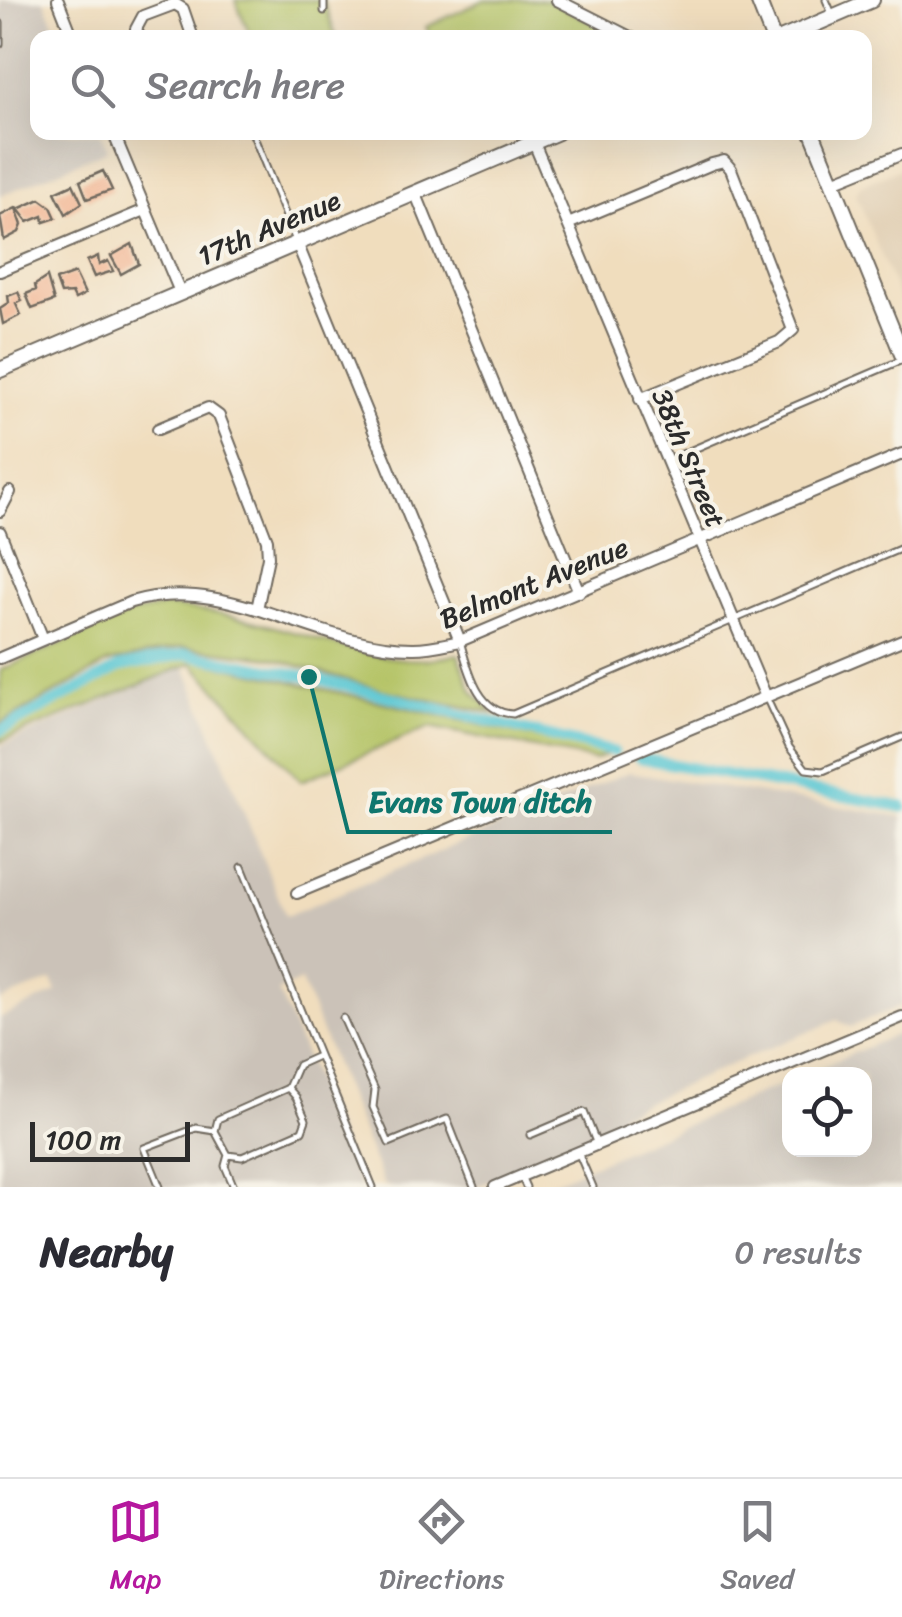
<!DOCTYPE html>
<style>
:root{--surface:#fff;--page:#f7f7f7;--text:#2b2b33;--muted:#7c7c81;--line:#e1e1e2;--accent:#b5179e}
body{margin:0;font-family:Sriracha,sans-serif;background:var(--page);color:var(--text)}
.controls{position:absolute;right:30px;bottom:30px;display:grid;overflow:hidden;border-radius:20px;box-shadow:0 10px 40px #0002}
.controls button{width:90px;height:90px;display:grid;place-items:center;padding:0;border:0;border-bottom:2px solid var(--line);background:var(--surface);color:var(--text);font:50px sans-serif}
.scale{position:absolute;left:30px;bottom:25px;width:160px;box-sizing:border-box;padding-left:10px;border:5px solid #2b2b2b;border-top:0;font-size:28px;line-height:35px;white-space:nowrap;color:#2b2b2b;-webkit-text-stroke:8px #f7f3e8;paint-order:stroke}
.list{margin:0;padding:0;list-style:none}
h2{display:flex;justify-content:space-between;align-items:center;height:130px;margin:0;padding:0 40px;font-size:42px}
h2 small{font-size:32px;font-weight:400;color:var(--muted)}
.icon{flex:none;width:55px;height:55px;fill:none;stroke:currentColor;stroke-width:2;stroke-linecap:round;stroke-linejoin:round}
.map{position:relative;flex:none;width:902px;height:1187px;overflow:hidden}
.search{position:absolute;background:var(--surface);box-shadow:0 10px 40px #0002;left:30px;right:30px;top:30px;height:110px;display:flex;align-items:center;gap:25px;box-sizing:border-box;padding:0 35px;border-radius:20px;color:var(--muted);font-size:38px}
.sheet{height:290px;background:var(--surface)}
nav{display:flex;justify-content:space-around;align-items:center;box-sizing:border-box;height:140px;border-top:2px solid var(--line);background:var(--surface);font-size:28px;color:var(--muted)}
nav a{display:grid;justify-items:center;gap:5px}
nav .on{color:var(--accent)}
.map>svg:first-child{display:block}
.built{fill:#e0cdb1}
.industrial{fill:#cbc2b8}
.green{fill:#b5c467;stroke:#707849;stroke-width:2.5}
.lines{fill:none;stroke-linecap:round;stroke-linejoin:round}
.canal{stroke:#5bc7d3;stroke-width:11}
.building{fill:#f2b18c}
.service-casing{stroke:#70695e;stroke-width:9}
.minor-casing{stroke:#70695e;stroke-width:14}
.secondary-casing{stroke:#70695e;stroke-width:18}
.service{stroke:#fff;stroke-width:5}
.minor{stroke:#fff;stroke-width:10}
.secondary{stroke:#fff;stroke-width:14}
.labels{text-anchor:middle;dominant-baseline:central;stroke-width:8;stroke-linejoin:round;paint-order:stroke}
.street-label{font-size:28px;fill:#2b2b2b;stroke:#f7f3e8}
.leader{fill:none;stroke:#0f766e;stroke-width:4}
.callout-dot{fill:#0f766e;stroke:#f7f3e8;stroke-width:4}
.callout-label{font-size:30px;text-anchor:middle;font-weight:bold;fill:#0f766e;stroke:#f7f3e8;stroke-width:8;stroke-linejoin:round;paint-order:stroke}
</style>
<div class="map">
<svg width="902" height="1187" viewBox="0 0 902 1187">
<rect width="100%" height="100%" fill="#f7f3e8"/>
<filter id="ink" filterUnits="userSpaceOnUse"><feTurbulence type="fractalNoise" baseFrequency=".01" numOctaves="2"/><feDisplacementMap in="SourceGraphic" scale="20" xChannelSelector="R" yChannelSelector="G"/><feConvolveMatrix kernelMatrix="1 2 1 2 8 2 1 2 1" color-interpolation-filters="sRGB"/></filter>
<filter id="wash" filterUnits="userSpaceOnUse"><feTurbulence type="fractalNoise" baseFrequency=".0048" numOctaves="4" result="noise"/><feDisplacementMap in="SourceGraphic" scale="40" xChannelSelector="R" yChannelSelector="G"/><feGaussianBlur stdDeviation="2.25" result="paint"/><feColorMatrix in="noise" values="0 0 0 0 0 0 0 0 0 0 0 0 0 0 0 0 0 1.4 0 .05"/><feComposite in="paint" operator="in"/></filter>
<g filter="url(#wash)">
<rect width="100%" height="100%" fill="#f0ddbd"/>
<path class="built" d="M 902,168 L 902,306 L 856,194 L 860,186 Z"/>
<path class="industrial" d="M 0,0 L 44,0 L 60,37 L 38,38 L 38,132 L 100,133 L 107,150 L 0,196 Z
M 185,667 L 286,916 L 629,772 L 902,817 L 902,1005 L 850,1027 L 837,1020 L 725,1067 L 620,1114 L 622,1124 L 475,1187 L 393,1187 L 384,1185 L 301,981 L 278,991 L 361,1187 L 0,1187 L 0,1018 L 57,992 L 52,980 L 0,1001 L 0,746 Z
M 902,1032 L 902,1187 L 542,1187 L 789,1081 L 790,1150 L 864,1150 L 864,1074 L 805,1074 Z"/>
<path class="green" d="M 235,0 L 323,0 L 336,37 L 251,37 Z
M 484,0 L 548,0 L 621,37 L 431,37 L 426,27 Z
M 167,606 C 204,610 239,617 275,627 C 333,642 398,672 458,654 L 472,691 L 493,713 L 382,690 L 272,658 L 182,647 L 108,663 L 0,724 L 0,670 L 132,613 Z
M 188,658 L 609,754 L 594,760 L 430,727 L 301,781 L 192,663 L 0,742 L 0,734 L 120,670 Z"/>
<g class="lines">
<path class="canal" d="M 0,731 L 120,667 L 186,654 L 309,677 L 614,752
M 639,758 L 902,807"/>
</g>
<g id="blocks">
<path class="building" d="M 103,171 L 112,190 L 87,199 L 80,181 Z
M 73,184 L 82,203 L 66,214 L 55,192 Z
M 40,199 L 51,207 L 56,218 L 44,222 L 43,216 L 28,222 L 18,209 Z
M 16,208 L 22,225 L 19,232 L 4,240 L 0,216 Z
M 132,244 L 139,264 L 121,274 L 111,256 Z
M 98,256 L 99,265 L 108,261 L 113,271 L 94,277 L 87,261 Z
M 75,273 L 85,294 L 75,299 L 72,293 L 61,294 L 56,280 Z
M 47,277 L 54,301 L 32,309 L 26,294 L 36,290 L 35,285 Z
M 18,292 L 22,301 L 16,304 L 21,315 L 3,324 L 0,309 L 9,303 L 8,296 Z"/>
</g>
</g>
<g filter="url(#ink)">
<use href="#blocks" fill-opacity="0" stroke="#70695e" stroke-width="2.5"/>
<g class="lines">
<g class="service-casing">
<path id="service" d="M 324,0 L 324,11
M 826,0 L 833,16
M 0,23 L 0,44
M 252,132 L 296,241
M 666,461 L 902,360
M 460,641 C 468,668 477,713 513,714 L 902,548
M 766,697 L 789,747 L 806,769 L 823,771 L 902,737
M 242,867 L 373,1187
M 343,1018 L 375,1090 L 373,1107 L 389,1143 L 447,1119 L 474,1187
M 288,1088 L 296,1097 L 306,1120 L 302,1131 L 242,1157 L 228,1155 L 215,1131 L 218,1119 L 288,1088 L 298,1065 L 318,1056
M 530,1135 L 584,1112 L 596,1142
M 578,1152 L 593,1187
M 228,1155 L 225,1166 L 234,1187
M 521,1176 L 526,1187
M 160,1187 L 144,1148 L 196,1128 L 215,1131"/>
</g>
<g class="minor-casing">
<path id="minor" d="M 58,0 L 73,38
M 557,0 L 632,38
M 140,38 L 136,29 L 143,16 L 175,4 L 183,9 L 193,38
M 113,132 L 180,292
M 534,143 L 766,697
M 833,182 L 902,154
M 415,192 L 579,592
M 568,224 L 712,164 L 724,161 L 731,169 L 793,330 L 779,342 L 640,399
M 297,243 L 460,641
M 0,271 L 145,210
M 158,429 L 208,408 L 219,416 L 267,540 L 268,557 L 257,609
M 0,511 L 10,492
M 0,532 L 43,639
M 0,658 L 131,602 C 227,572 319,649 414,648 C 430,648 445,644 460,641 L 902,454
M 297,893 L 902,640
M 495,1187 L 902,1017"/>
</g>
<g class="secondary-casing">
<path id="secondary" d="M 758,0 L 773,38
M 783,38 L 872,0
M 812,132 L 902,354
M 0,370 L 558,132"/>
</g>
<use href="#service" class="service"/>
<use href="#minor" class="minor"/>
<use href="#secondary" class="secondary"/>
</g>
</g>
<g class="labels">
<g class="street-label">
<text transform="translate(269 228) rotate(-23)">17th Avenue</text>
<text transform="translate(689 458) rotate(67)">38th Street</text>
<text transform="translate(534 583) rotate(-22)">Belmont Avenue</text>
</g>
</g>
<path class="leader" d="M309 677L348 832H612"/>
<circle class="callout-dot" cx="309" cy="677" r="10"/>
<g class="callout-label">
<text x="480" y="812">Evans Town ditch</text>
</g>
</svg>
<div class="controls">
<button><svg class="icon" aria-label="locate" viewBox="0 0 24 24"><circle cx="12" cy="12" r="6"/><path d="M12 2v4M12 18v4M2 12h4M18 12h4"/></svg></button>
</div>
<div class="scale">100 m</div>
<div class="search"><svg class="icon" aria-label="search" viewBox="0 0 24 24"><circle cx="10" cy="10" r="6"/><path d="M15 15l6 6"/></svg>Search here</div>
</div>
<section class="sheet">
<h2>Nearby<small>0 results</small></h2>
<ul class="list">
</ul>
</section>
<nav>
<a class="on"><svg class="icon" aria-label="map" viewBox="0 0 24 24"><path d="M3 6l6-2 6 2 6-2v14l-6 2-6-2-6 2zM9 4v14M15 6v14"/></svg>Map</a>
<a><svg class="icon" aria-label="directions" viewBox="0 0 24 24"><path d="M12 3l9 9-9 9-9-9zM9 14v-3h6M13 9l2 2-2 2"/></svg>Directions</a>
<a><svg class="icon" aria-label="saved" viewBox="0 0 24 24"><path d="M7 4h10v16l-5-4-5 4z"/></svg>Saved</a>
</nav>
